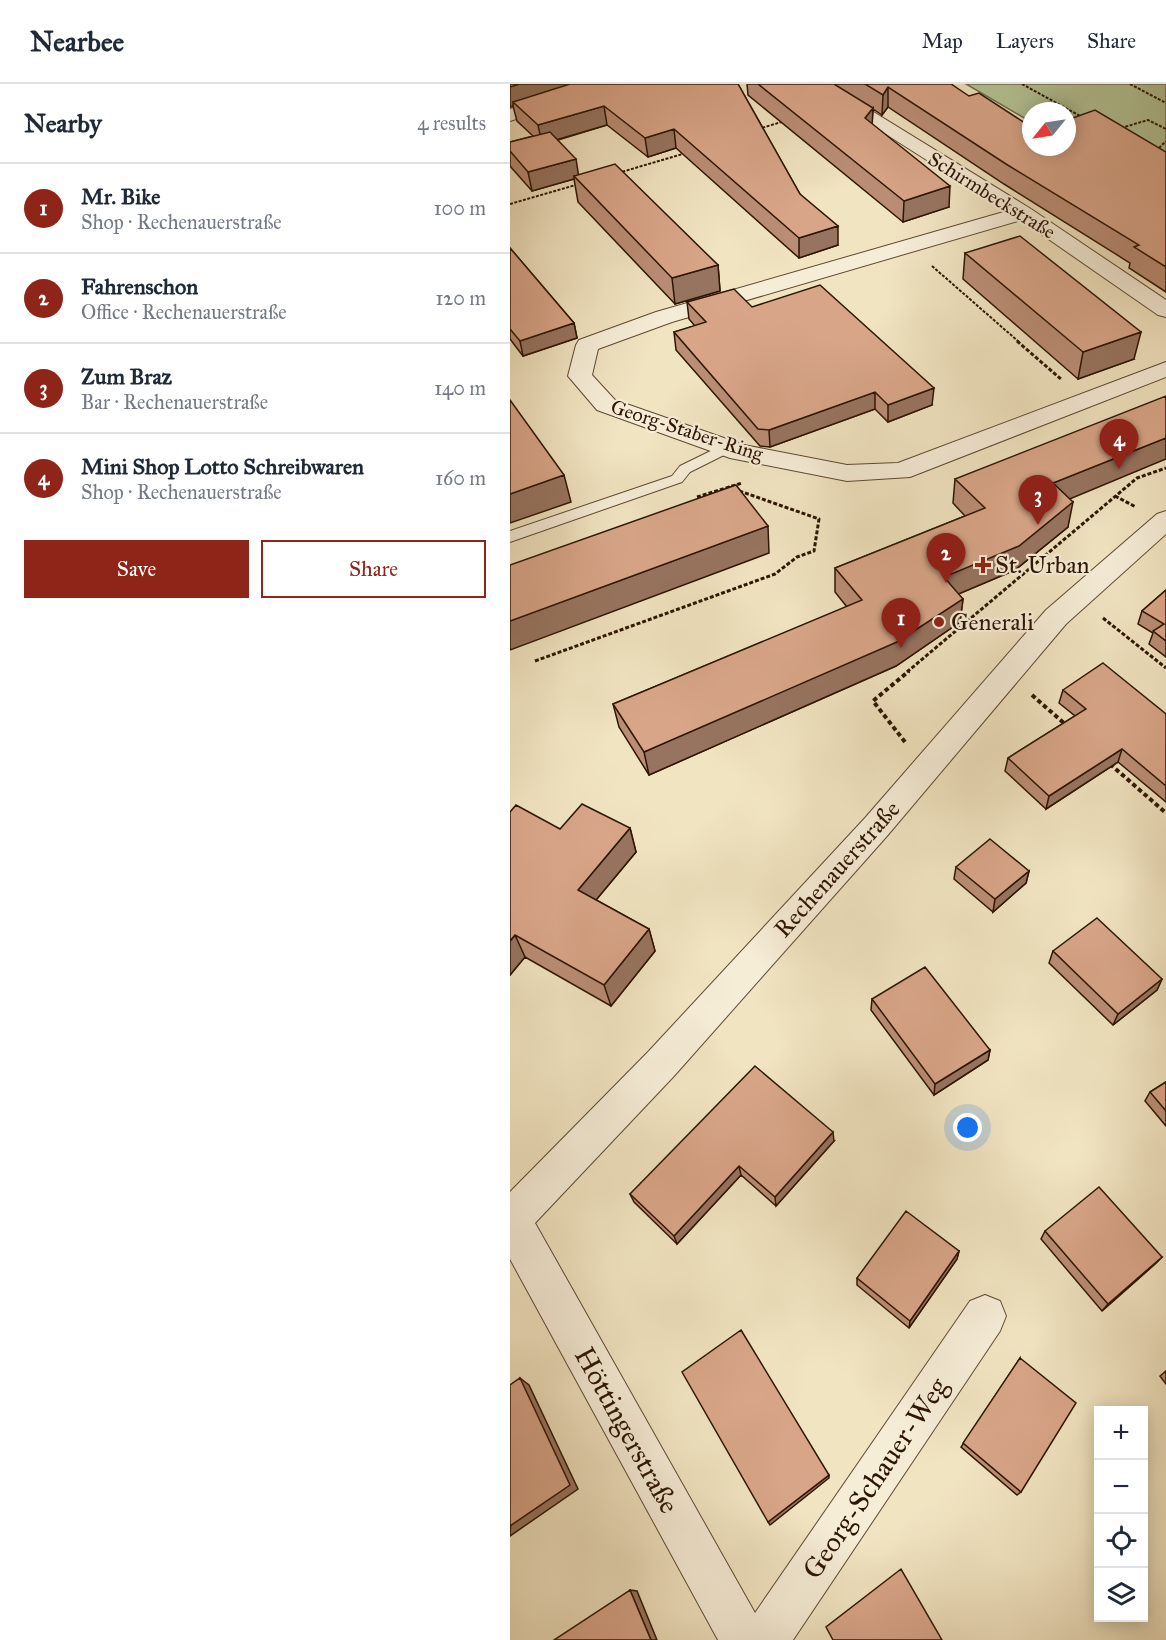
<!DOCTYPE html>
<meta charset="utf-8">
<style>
:root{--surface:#fff;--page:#f6f6f7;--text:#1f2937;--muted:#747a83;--line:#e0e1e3;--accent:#8f2418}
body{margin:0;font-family:"IM FELL Great Primer",serif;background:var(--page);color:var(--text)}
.controls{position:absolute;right:18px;bottom:18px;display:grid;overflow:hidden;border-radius:0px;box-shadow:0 3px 15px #0003}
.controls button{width:54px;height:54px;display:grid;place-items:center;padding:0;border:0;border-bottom:2px solid var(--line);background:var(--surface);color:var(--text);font:30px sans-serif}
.compass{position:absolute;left:512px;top:18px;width:54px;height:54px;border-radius:50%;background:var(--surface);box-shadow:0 3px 15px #0003;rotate:240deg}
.you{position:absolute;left:458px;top:1044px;width:21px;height:21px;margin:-15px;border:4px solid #fff;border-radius:50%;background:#1a73e8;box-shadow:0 0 0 9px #1a73e833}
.badge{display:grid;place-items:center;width:39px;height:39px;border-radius:50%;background:var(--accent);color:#fff;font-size:20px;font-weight:700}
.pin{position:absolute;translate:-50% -50px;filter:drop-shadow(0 2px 3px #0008)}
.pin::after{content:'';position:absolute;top:32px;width:21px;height:18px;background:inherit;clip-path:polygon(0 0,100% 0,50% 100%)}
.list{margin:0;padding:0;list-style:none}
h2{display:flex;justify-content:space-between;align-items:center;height:78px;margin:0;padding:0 24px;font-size:26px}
h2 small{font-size:20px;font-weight:400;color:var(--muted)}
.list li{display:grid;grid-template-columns:39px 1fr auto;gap:18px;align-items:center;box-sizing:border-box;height:90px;padding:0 24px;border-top:2px solid var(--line)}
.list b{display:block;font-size:22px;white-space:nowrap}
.list p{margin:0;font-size:20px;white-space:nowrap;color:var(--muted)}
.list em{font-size:20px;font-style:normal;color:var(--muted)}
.actions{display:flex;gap:12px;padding:18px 24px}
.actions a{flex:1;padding:14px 0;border:2px solid var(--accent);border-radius:0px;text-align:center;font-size:21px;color:var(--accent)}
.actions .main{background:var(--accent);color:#fff}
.icon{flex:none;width:33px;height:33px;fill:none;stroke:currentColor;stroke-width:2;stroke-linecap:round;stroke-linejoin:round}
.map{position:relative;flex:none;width:656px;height:1556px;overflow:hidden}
header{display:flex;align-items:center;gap:36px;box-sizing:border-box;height:84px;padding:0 30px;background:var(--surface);border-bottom:2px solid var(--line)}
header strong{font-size:28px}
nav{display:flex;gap:33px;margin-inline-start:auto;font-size:21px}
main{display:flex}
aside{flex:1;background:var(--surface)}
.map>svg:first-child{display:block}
.green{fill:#b4c597;stroke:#706d4d;stroke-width:1.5}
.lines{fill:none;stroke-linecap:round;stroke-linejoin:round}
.service-casing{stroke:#5e4932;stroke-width:2}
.minor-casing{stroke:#5e4932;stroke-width:2}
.path-far2{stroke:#2d1503;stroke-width:2;stroke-dasharray:3 1.5;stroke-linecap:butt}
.path-far1{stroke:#2d1503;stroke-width:3;stroke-dasharray:4 2;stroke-linecap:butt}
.path{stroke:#2d1503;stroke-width:4;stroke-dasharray:4.5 3;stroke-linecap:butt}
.service{fill:#f6edd7;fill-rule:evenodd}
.minor{fill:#f6edd7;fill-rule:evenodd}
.wall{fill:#ba8e75;stroke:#2d1503;stroke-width:1.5}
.shaded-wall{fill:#97745f;stroke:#2d1503;stroke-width:1.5}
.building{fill:#d8a588;stroke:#2d1503;stroke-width:1.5}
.poi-dot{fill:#8f2418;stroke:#f6edd7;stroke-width:2}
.labels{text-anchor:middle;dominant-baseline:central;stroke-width:4.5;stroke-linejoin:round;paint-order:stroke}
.far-street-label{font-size:20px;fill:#2d1503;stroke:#f6edd7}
.poi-label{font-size:24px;fill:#2d1503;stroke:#f6edd7;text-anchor:start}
.street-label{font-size:24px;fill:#2d1503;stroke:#f6edd7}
.near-street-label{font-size:28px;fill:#2d1503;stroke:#f6edd7}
</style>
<header>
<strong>Nearbee</strong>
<nav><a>Map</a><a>Layers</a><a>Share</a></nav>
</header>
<main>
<aside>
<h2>Nearby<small>4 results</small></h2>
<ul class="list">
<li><span class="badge">1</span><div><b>Mr. Bike</b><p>Shop · Rechenauerstraße</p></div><em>100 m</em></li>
<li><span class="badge">2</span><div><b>Fahrenschon</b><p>Office · Rechenauerstraße</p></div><em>120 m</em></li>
<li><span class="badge">3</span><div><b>Zum Braz</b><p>Bar · Rechenauerstraße</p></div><em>140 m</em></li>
<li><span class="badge">4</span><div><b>Mini Shop Lotto Schreibwaren</b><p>Shop · Rechenauerstraße</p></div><em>160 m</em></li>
</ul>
<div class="actions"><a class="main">Save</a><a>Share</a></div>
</aside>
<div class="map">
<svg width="656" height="1556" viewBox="0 0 656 1556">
<rect width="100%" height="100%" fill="#f1e4c1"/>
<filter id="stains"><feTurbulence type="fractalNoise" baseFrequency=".00333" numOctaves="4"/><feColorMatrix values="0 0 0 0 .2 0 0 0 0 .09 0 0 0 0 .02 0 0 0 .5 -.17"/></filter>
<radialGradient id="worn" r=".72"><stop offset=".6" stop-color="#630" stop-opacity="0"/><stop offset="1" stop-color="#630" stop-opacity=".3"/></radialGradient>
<path class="green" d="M 456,0 L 656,0 L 656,71 L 557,52 L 557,27 L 521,27 L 521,38 Z"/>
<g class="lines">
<g class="service-casing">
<path id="service" d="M 217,359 L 224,364 L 222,367 L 180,388 L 172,398 L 0,458 L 0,447 L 162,392 L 170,382 Z"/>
</g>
<g class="minor-casing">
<path id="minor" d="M 77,0 L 104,0 L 101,4 L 0,37 L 0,25 Z
M 297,0 L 318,0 L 521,125 L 656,216 L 656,233 L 648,231 L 511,136 L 162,238 L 88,265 L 82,291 L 105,316 L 234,361 L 337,381 L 388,379 L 656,278 L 656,293 L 400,393 L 337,397 L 220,374 L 87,326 L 58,292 L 66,261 L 69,256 L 146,228 L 497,127 Z
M 656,427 L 656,450 L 556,540 L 377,752 L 164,992 L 25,1139 L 245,1529 L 460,1217 L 475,1211 L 490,1217 L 496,1232 L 490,1247 L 283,1556 L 208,1556 L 0,1175 L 0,1108 L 138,968 L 355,734 L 536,526 L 647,430 Z"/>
</g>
<path class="path-far2" d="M 512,0 L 572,33
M 620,0 L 656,19
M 611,44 L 638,36 L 656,45
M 248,45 L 275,37
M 649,64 L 656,57
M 108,89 L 176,69
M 0,120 L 69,100
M 422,182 L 509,258"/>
<path class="path-far1" d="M 507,257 L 552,296
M 605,412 L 626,423
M 187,413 L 232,399
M 593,534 L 656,584
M 25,577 L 265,490 L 287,473 L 304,467 L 309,435 L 218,403
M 397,588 L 627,394 L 656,384"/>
<path class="path" d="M 522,611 L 556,641
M 395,658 L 363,617 L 399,587
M 600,680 L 656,729"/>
<use href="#service" class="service"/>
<use href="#minor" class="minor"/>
</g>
<path class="wall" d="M 0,0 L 228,0 L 290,110 L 328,161 L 289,174 L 166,64 L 138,73 L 97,41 L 48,56 L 68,90 L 208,181 L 210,207 L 165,220 L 68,118 L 64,95 L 22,107 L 0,82 L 0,58 L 23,52 L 7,37 L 3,22 L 0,23 Z
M 237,0 L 441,0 L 521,63 L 656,68 L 656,208 L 619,184 L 620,179 L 494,100 L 378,23 L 372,31 L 363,25 L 362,40 L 439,123 L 393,138 L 238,11 Z
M 0,164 L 64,239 L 67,254 L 13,272 L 0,255 Z
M 455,169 L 624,275 L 568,295 L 453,195 Z
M 177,218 L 242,223 L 422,321 L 378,338 L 365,325 L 260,363 L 250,362 L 166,266 L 164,248 L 185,242 L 179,235 Z
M 445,395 L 560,415 L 558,443 L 505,486 L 448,510 L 453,515 L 450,538 L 386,582 L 139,691 L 109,643 L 103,620 L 337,523 L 325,508 L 325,484 L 455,432 L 443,419 Z
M 656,506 L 656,573 L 639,560 L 643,549 L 628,540 L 632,527 Z
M 553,606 L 656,630 L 656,718 L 608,678 L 536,725 L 495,687 L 498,674 L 565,632 L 549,619 Z
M 0,728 L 50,745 L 120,744 L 126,768 L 86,816 L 139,845 L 145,867 L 101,922 L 15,873 L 0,891 Z
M 446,783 L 519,787 L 516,799 L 483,828 L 444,795 Z
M 543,867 L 652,895 L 647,906 L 603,941 L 539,879 Z
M 362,915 L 480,966 L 478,976 L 424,1011 L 361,926 Z
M 656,998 L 656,1042 L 635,1017 L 640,1008 Z
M 324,1057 L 266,1122 L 231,1091 L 167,1160 L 124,1118 L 120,1110 Z
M 535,1147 L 652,1173 L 645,1180 L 592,1227 L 531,1155 Z
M 449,1167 L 447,1175 L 399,1244 L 347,1201 L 347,1194 Z
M 510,1274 L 511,1408 L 507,1411 L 451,1363 Z
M 656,1287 L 656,1300 L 650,1292 Z"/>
<path class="shaded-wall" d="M 9,0 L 70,0 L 3,18 L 3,22 L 0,23 L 0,3 Z
M 378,3 L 378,23 L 372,31 L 373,11 Z
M 94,22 L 97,41 L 32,60 L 28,41 Z
M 363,24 L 362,44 L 355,34 Z
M 164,45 L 166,64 L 138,73 L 135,54 Z
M 66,75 L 69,94 L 64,92 L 64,95 L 22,107 L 18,88 Z
M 440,102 L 439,123 L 393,138 L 394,117 Z
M 328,142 L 328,161 L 289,174 L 289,154 Z
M 208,181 L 210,207 L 165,220 L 162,194 Z
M 64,239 L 67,254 L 13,272 L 10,257 Z
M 631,248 L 624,275 L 568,295 L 573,268 Z
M 424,304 L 422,321 L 378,338 L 378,321 Z
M 365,308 L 365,325 L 260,363 L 259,346 Z
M 656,354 L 656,375 L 538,424 L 543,399 Z
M 54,391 L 61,418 L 0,439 L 0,410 Z
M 563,418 L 558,443 L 505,486 L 432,517 L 434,493 Z
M 258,442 L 259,469 L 0,566 L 0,537 Z
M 453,515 L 450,538 L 386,582 L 139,691 L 134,668 Z
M 612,665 L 608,678 L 536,725 L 539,712 Z
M 120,744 L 126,768 L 76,828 L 68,806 Z
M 519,787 L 516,799 L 483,828 L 485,815 Z
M 139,845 L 145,867 L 101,922 L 94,901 Z
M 5,851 L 15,873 L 0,891 L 0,857 Z
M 652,895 L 647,906 L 603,941 L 608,930 Z
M 480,966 L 478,976 L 424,1011 L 425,1000 Z
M 323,1048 L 324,1057 L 266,1122 L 265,1113 Z
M 229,1082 L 231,1091 L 167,1160 L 164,1152 Z
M 449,1167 L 447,1175 L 399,1244 L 400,1237 Z
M 652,1173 L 645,1180 L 592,1227 L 598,1220 Z
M 10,1294 L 19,1301 L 68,1405 L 0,1452 Z
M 319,1391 L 319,1394 L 260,1441 L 258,1438 Z
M 120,1506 L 127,1507 L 147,1556 L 141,1556 Z"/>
<path class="building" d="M 0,0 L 9,0 L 0,3 Z
M 60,0 L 228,0 L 290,110 L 328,142 L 289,154 L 164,45 L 135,54 L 94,22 L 28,41 L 3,18 Z
M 248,0 L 324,0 L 363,24 L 355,34 L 440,102 L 394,117 Z
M 355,0 L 441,0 L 459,12 L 469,9 L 521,43 L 521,63 L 557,63 L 557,36 L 585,26 L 656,68 L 656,183 L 624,163 L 629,161 L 496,80 L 378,3 L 373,11 Z
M 40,48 L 66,75 L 18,88 L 0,67 L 0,58 Z
M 105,80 L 208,181 L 162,194 L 64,92 Z
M 510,152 L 631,248 L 573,268 L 455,169 Z
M 0,164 L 64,239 L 10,257 L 0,245 Z
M 310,201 L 424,304 L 378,321 L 365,308 L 259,346 L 248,345 L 164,248 L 196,238 L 177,218 L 224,205 L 242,223 Z
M 656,312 L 656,354 L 543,399 L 563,418 L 509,462 L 434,493 L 453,515 L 387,558 L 134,668 L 103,620 L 352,516 L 325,484 L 475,424 L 445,395 Z
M 0,316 L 54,391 L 0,410 Z
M 226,401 L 258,442 L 0,537 L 0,481 Z
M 656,506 L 656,557 L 643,547 L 654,540 L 632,527 Z
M 593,579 L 656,630 L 656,702 L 612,665 L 539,712 L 498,674 L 576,625 L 553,606 Z
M 72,720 L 120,744 L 68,806 L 139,845 L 94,901 L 5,851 L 0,857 L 0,728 L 6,721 L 50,745 Z
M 480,755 L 519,787 L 485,815 L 446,783 Z
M 587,834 L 652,895 L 608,930 L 543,867 Z
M 415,883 L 480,966 L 425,1000 L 362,915 Z
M 245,982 L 323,1048 L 265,1113 L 229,1082 L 164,1152 L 120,1110 Z
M 656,998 L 656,1027 L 640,1008 Z
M 589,1103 L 652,1173 L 598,1220 L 535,1147 Z
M 396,1127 L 449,1167 L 400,1237 L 347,1194 Z
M 231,1246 L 319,1391 L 258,1438 L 172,1288 Z
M 510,1274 L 566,1319 L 511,1408 L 453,1359 Z
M 10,1294 L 60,1401 L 0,1442 L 0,1301 Z
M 391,1485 L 432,1556 L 323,1556 L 316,1543 Z
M 120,1506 L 141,1556 L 44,1556 Z"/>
<g class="poi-dot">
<path d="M470 472h6v6h6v6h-6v6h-6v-6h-6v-6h6z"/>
<circle cx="429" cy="538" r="6"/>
</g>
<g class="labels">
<g class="far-street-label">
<text transform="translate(482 111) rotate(32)">Schirmbeckstraße</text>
<text transform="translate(177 346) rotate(18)">Georg-Staber-Ring</text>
</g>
<g class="poi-label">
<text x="485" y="481">St. Urban</text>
<text x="441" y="538">Generali</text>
</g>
<g class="street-label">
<text transform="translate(327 785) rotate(-48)">Rechenauerstraße</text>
</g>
<g class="near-street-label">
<text transform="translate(117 1346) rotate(61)">Höttingerstraße</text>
<text transform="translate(365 1394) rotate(-56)">Georg-Schauer-Weg</text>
</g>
</g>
<rect width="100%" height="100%" filter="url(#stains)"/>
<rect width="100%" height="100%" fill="url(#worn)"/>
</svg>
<div class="controls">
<button>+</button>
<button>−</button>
<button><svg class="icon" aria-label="locate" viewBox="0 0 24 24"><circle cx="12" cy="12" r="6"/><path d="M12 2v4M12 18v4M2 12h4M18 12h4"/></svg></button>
<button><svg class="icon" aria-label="layers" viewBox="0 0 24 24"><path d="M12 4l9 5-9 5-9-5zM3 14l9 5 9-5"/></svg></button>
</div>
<svg class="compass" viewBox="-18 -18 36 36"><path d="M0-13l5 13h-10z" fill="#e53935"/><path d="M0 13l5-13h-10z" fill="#747a83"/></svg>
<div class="you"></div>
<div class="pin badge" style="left:391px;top:564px">1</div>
<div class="pin badge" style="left:436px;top:499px">2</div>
<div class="pin badge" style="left:528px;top:441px">3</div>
<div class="pin badge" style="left:609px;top:385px">4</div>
</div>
</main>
